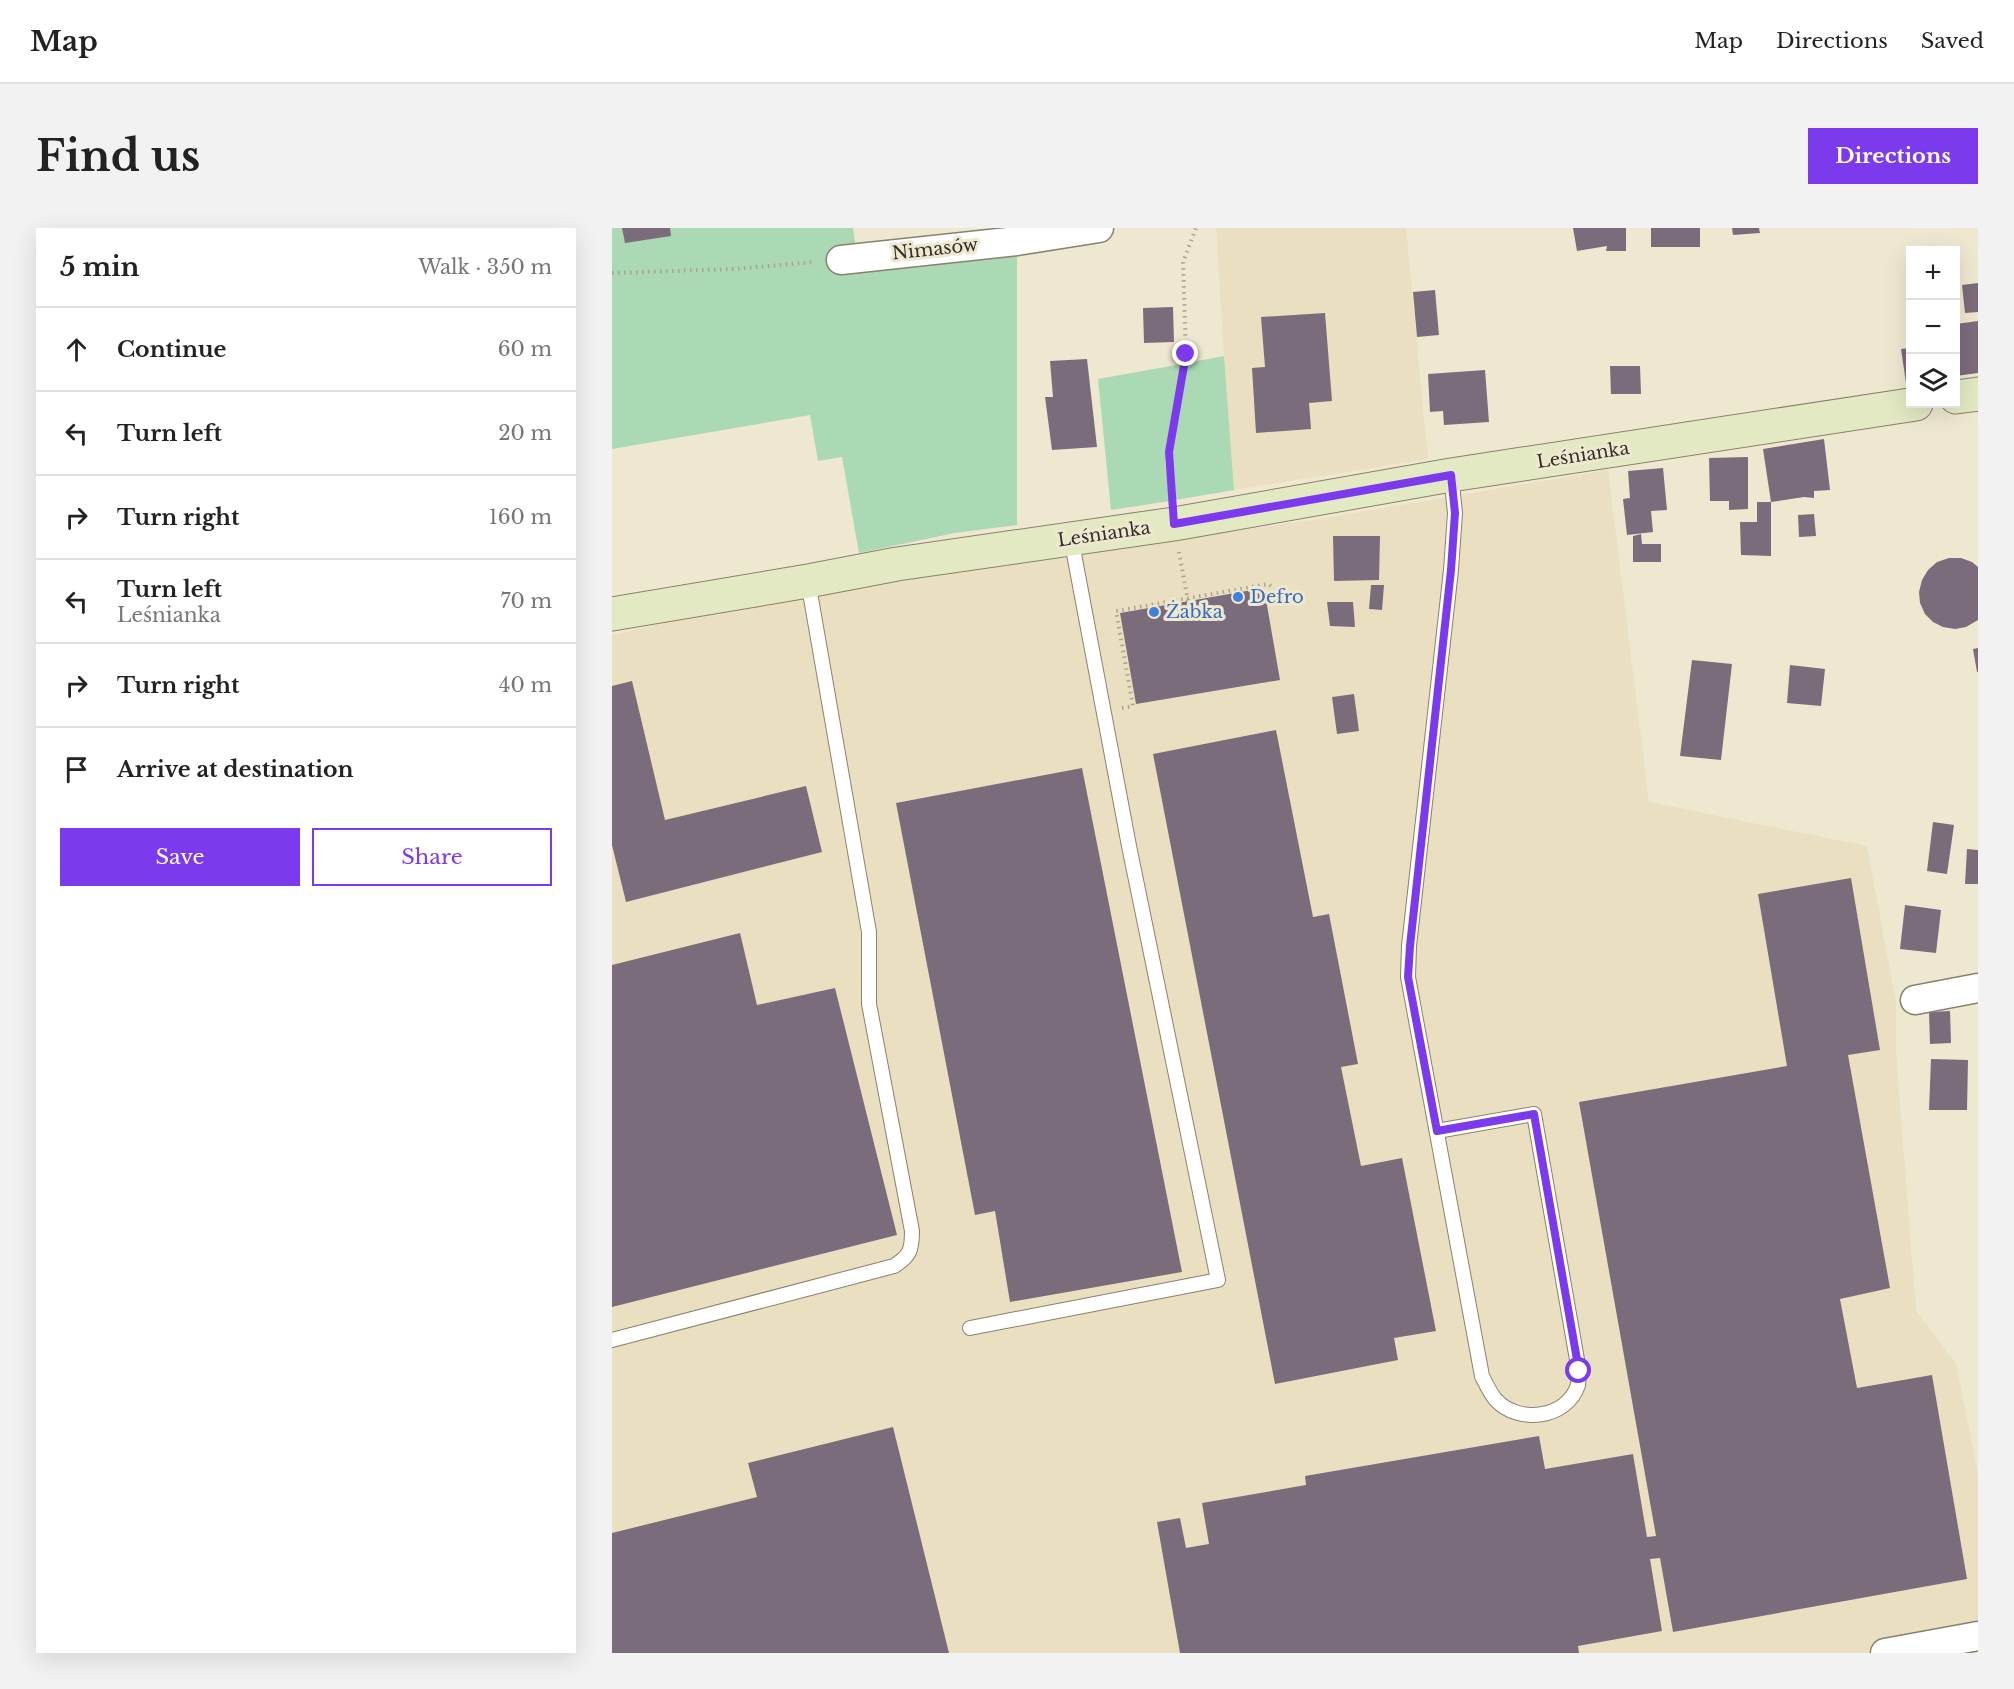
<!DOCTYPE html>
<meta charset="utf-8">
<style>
:root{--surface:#fff;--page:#f2f2f2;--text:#222;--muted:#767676;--line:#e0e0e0;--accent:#7c3aed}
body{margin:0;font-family:"Libre Baskerville",serif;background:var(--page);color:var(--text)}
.controls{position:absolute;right:18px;top:18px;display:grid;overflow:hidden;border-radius:0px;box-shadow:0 6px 24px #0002}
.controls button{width:54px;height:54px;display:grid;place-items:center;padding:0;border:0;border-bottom:2px solid var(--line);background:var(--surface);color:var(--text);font:30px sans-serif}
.stop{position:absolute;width:18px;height:18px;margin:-14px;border:4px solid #7c3aed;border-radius:50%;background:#fff}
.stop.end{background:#7c3aed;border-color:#fff;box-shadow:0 2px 6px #0008}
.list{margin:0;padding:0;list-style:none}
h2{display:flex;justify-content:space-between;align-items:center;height:78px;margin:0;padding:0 24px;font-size:26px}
h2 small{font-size:20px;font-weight:400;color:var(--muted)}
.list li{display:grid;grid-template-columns:39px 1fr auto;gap:18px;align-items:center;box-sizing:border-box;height:84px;padding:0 24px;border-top:2px solid var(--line)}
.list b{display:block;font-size:22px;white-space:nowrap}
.list p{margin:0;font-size:20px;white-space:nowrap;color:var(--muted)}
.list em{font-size:20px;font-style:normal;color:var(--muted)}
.actions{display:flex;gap:12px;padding:18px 24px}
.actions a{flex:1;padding:14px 0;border:2px solid var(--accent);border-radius:0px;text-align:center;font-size:21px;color:var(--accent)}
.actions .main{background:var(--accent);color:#fff}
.icon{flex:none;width:33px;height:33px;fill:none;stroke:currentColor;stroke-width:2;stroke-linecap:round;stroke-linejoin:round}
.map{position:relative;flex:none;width:1366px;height:1425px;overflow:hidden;border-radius:0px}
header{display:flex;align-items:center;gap:36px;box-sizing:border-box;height:84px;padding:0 30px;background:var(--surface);border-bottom:2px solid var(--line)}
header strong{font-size:28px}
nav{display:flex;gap:33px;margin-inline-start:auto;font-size:21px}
.intro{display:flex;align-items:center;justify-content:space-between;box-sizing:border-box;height:144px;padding:0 36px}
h1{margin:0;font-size:42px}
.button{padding:15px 27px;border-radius:0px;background:var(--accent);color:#fff;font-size:21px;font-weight:700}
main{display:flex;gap:36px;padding:0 36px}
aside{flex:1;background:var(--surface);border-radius:0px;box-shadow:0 6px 24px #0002}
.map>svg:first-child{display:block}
.built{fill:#eae0c1}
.green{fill:#aad9b3}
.building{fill:#7b6c7c}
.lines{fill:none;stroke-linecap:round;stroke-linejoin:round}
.lane-casing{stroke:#88816c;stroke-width:16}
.street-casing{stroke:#88816c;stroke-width:31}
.secondary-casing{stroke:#88816c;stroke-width:35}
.path{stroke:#a9a492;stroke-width:4;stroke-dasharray:1.5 4.5;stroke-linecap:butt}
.lane{stroke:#fff;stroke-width:14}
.street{stroke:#fff;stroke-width:28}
.secondary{stroke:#e2e9c3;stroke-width:33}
.route{stroke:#7c3aed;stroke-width:8}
.shop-dot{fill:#3f7fe0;stroke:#efe8d1;stroke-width:2}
.labels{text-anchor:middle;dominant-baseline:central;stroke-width:6;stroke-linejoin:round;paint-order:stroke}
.street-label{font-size:18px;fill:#333027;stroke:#efe8d1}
.shop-label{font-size:18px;fill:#366cbe;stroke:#efe8d1;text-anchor:start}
</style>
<header>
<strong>Map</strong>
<nav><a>Map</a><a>Directions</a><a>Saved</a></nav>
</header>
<div class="intro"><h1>Find us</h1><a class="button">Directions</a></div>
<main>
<aside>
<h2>5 min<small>Walk · 350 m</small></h2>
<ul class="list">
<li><svg class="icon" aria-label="ahead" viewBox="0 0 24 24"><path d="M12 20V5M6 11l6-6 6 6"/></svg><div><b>Continue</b></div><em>60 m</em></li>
<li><svg class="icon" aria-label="left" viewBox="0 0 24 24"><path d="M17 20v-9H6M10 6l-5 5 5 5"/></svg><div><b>Turn left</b></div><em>20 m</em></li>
<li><svg class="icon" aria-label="right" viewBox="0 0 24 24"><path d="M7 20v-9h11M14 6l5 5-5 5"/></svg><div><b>Turn right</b></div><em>160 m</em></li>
<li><svg class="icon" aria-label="left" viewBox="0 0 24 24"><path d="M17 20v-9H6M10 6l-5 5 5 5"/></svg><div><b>Turn left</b><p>Leśnianka</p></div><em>70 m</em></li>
<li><svg class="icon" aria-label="right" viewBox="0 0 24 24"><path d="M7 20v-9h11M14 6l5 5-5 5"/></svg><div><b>Turn right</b></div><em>40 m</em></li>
<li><svg class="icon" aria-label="arrive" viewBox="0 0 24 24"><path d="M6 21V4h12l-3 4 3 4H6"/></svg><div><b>Arrive at destination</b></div></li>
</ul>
<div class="actions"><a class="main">Save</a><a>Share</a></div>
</aside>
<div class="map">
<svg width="1366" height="1425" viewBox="0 0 1366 1425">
<rect width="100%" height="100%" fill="#efe8d1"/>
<path class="built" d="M 604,0 L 794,0 L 816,231 L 622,262 L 612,128 Z
M 996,242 L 1037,574 L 1255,618 L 1284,775 L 1284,824 L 1304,1082 L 1344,1136 L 1366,1245 L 1366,1408 L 1273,1425 L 0,1425 L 0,407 L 159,370 L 706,291 Z"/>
<path class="green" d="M 0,0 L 241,0 L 246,35 L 405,16 L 405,297 L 343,305 L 247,325 L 230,229 L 206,233 L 198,187 L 0,221 Z
M 612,128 L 622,262 L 563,272 L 559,227 L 575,135 Z
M 570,136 L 553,234 L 558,273 L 499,282 L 486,151 Z"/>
<path class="building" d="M 10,0 L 58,0 L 59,8 L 13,15 Z
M 961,0 L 1014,0 L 1014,23 L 994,23 L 995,18 L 965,23 Z
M 1039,0 L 1088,0 L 1088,19 L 1039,19 Z
M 1120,0 L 1147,0 L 1148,5 L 1121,7 Z
M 1366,55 L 1366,84 L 1353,85 L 1350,57 Z
M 823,62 L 827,107 L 805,109 L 801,64 Z
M 1294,74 L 1298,74 L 1298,97 L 1295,97 Z
M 561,79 L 562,114 L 532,115 L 531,80 Z
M 713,85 L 720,173 L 697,175 L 699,201 L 644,205 L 640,140 L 653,139 L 649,89 Z
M 1366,93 L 1366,145 L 1344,148 L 1344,96 Z
M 1298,120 L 1298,155 L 1294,155 L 1289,121 Z
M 475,131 L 485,219 L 440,222 L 433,169 L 441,169 L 438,133 Z
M 998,138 L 1028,138 L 1029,166 L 999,166 Z
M 873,142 L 877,194 L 832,197 L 831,183 L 818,184 L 816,146 Z
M 1212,211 L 1218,262 L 1202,263 L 1202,270 L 1192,269 L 1159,274 L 1159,328 L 1129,327 L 1128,294 L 1145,294 L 1145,274 L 1159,274 L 1151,221 Z
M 1136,229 L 1136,281 L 1117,282 L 1117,273 L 1098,273 L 1097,230 Z
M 1051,240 L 1055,282 L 1039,283 L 1041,304 L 1015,307 L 1011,271 L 1018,270 L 1016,243 Z
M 1202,286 L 1204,308 L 1187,309 L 1186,287 Z
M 1029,306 L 1030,316 L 1049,316 L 1049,334 L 1021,334 L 1021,308 Z
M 721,308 L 768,308 L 767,352 L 722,353 Z
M 1337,330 L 1349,330 L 1360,334 L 1366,339 L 1366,392 L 1354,399 L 1343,401 L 1331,399 L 1321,394 L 1313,386 L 1308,375 L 1307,364 L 1310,352 L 1316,342 L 1325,334 Z
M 759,357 L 772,357 L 770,382 L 757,381 Z
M 652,360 L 668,452 L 524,476 L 508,385 Z
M 715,374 L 741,374 L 743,399 L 718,398 Z
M 1366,420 L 1366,444 L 1365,444 L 1361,421 Z
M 1080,432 L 1120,436 L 1109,532 L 1068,528 Z
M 1178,437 L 1213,441 L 1209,478 L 1175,475 Z
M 20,453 L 53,592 L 194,558 L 210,624 L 14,674 L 0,617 L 0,458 Z
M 742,466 L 747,503 L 725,506 L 720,469 Z
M 664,502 L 701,689 L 717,686 L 746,836 L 729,839 L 749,938 L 790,930 L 824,1103 L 782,1110 L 786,1132 L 663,1156 L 541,526 Z
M 470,540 L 570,1044 L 398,1074 L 383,983 L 363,987 L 284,575 Z
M 1321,594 L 1342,597 L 1335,646 L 1315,643 Z
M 1355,621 L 1366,622 L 1366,656 L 1353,656 Z
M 1239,650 L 1268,822 L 1236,827 L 1278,1060 L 1228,1071 L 1245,1160 L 1320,1147 L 1355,1351 L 1061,1404 L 1048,1330 L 1038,1331 L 1050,1403 L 966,1418 L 967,1425 L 568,1425 L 545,1294 L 568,1290 L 574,1320 L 597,1316 L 590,1275 L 694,1257 L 693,1248 L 927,1208 L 933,1241 L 1021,1226 L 1035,1309 L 1044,1308 L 967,874 L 1175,838 L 1146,666 Z
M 1293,677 L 1329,682 L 1324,725 L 1288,721 Z
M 128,705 L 145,777 L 223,760 L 285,1007 L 0,1079 L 0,737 Z
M 1338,783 L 1339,815 L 1318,816 L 1317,784 Z
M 1319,831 L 1356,832 L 1355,882 L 1317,882 Z
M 281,1199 L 337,1425 L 0,1425 L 0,1305 L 145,1269 L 136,1235 Z"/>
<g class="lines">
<g class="lane-casing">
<path id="lane" d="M 825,903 L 922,886 L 967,1143 C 966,1147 967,1153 966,1157 C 955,1191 906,1196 884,1172 C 878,1165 874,1156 870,1148 L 796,749 L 797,718 L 839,342 L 843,285 L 839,247
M 358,1100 L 606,1052 L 517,618 L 459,310
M 0,1112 L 282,1038 C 298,1028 300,1022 300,1003 L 257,776 L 257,704 L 196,353"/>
</g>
<g class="street-casing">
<path id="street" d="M 229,32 L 405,13 L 487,0
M 1303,772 L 1366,760
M 1273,1425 L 1366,1408"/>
</g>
<g class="secondary-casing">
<path id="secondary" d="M 1344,169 L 1366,166
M 0,386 L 196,353 L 285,336 L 562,296 L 839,247 L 1304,176"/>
</g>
<path class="path" d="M 0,45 L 121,41 L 203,34
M 560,268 L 557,224 L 574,127 L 571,34 L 584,0
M 567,324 L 576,373
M 510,480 L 521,478 L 504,383 L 656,356 L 662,360"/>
<use href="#lane" class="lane"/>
<use href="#street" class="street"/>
<use href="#secondary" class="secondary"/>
</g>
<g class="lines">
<path class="route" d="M 574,126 L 557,224 L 562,296 L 839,247 L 843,285 L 839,342 L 798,718 L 796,749 L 825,903 L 922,886 L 967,1143"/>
</g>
<g class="shop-dot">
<circle cx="626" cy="369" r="6"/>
<circle cx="542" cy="384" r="6"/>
</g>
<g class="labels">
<g class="street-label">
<text transform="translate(323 21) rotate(-6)">Nimasów</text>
<text transform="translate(971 227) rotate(-9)">Leśnianka</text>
<text transform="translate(492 306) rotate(-8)">Leśnianka</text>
</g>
<g class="shop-label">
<text x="638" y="369">Defro</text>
<text x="554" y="384">Żabka</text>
</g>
</g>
</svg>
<div class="controls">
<button>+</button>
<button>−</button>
<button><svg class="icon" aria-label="layers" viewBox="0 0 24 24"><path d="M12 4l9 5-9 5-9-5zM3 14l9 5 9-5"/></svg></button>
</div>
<div class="stop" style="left:967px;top:1143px"></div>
<div class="stop end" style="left:574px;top:126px"></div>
</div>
</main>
